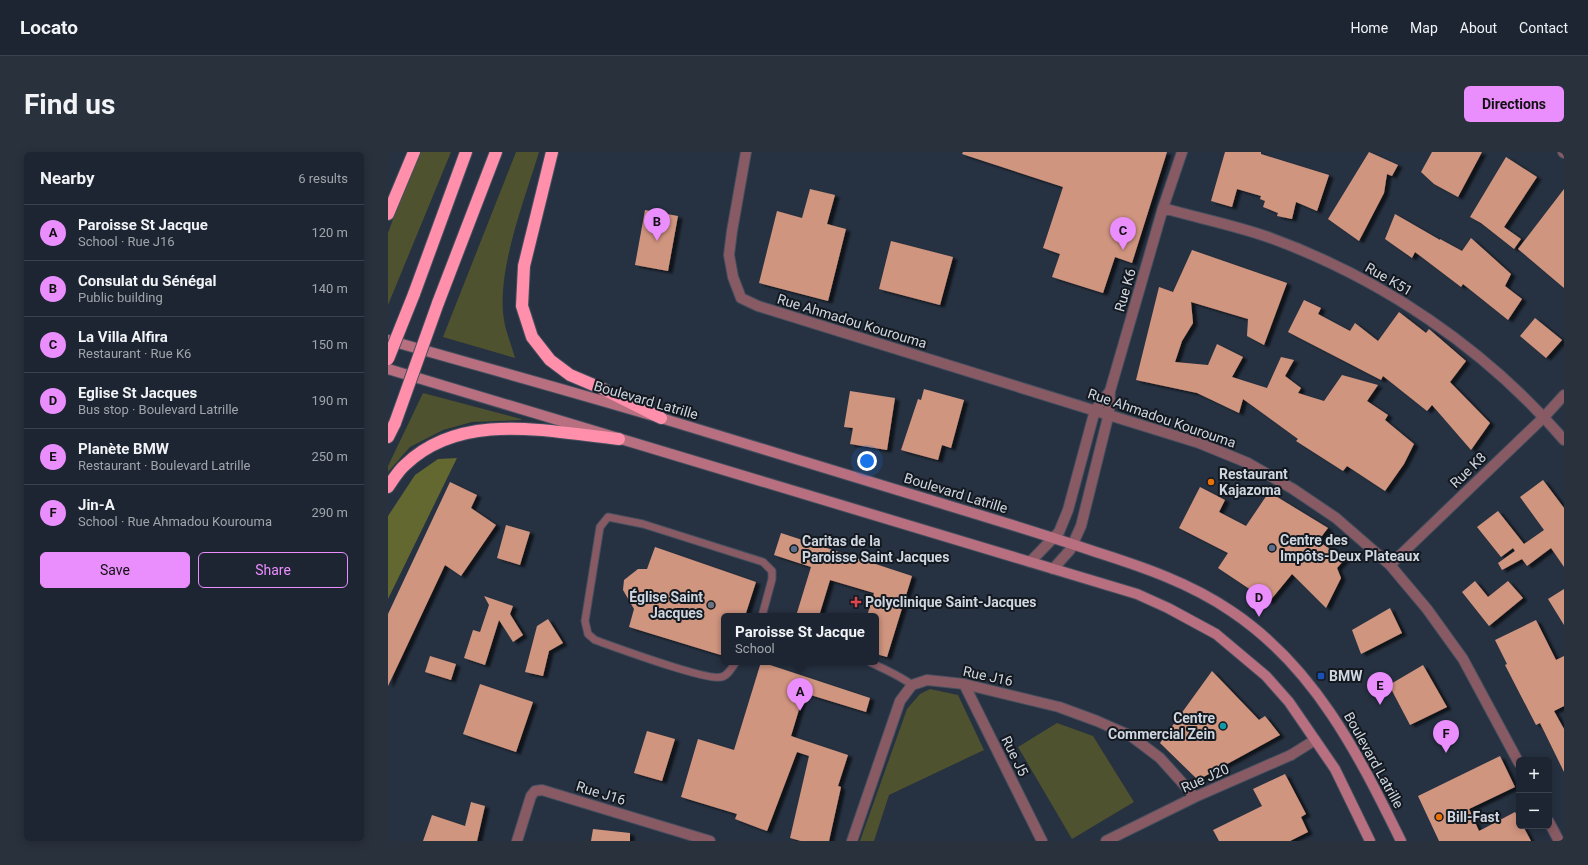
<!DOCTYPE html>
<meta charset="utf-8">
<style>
:root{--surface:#1c2531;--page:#29313d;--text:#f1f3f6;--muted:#a0a5ab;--line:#3a424d;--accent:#ea8dfd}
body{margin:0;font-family:Roboto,sans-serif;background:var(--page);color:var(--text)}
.controls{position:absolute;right:12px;bottom:12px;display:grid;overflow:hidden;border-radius:6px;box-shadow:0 2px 10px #0003}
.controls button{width:36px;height:36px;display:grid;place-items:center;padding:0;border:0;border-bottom:1px solid var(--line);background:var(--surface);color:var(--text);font:20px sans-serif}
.you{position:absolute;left:479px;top:309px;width:14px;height:14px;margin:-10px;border:3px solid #fff;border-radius:50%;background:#1a73e8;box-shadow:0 0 0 6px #1a73e833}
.badge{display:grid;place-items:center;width:26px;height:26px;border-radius:50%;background:var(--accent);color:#111;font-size:13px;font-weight:700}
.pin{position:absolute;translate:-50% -33px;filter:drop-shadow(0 1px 2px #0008)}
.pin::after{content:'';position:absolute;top:21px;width:14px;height:12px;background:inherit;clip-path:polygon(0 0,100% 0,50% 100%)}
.popup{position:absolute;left:333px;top:461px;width:158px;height:52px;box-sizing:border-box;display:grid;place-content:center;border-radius:6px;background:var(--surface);filter:drop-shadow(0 1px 3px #0005);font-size:13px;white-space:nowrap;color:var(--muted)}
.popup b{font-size:15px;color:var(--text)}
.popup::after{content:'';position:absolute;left:50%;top:100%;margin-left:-8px;border:8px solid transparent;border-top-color:var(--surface)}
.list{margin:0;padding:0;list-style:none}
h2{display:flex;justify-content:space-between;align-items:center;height:52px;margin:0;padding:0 16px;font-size:17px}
h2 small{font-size:13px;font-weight:400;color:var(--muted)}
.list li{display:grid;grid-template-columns:26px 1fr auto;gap:12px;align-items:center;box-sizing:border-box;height:56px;padding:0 16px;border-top:1px solid var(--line)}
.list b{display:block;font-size:15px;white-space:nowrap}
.list p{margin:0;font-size:13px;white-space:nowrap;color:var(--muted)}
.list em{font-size:13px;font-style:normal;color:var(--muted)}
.actions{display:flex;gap:8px;padding:12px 16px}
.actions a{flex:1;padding:9px 0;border:1px solid var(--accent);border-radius:6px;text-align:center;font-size:14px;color:var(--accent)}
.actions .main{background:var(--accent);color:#111}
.map{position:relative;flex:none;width:1176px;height:689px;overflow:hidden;border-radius:6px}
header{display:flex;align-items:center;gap:24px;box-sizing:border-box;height:56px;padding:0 20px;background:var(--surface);border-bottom:1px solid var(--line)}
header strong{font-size:19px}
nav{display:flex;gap:22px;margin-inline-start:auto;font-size:14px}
.intro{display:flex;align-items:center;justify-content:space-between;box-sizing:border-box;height:96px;padding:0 24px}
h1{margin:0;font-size:28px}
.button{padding:10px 18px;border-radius:6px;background:var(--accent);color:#111;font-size:14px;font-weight:700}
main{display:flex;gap:24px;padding:0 24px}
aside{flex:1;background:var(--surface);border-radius:6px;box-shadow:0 2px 10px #0003}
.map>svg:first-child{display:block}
.green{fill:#4f522e}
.forest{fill:#636830}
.building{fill:#d0957f;filter:url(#shadow)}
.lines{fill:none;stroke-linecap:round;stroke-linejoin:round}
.service-casing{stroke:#444f5e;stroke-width:9}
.pedestrian-casing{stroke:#444f5e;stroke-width:12}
.minor-casing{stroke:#444f5e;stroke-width:12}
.secondary-casing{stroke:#444f5e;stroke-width:12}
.motorway-casing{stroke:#444f5e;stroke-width:14}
.service{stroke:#885a64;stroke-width:7}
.pedestrian{stroke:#885a64;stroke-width:10}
.minor{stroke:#885a64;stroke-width:10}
.secondary{stroke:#b87081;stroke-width:10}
.motorway{stroke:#ff8faa;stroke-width:12}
.motorway-bridge-casing{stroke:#444f5e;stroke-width:14;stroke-linecap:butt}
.motorway-bridge{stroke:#ff8faa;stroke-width:12}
.food-dot{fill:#e8710a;stroke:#141920;stroke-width:1.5}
.service-dot{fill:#5c6f8a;stroke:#141920;stroke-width:1.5}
.health-dot{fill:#e0444e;stroke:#141920;stroke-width:1.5}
.worship-dot{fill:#6b7280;stroke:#141920;stroke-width:1.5}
.transit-dot{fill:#1a4fb4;stroke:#141920;stroke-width:1.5}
.culture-dot{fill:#0f9aa8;stroke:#141920;stroke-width:1.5}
.labels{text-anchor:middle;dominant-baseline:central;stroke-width:4;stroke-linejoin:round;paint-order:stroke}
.street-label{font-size:14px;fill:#cfd6e0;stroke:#141920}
.poi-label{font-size:14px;font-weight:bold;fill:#cfd6e0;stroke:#141920;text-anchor:start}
</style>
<header>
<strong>Locato</strong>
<nav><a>Home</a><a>Map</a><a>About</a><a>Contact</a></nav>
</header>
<div class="intro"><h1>Find us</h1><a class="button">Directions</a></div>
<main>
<aside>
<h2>Nearby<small>6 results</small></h2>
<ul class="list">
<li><span class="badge">A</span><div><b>Paroisse St Jacque</b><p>School · Rue J16</p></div><em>120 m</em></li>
<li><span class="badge">B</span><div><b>Consulat du Sénégal</b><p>Public building</p></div><em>140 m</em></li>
<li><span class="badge">C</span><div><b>La Villa Alfira</b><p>Restaurant · Rue K6</p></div><em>150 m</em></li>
<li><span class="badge">D</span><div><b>Eglise St Jacques</b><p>Bus stop · Boulevard Latrille</p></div><em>190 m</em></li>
<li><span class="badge">E</span><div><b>Planète BMW</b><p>Restaurant · Boulevard Latrille</p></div><em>250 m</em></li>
<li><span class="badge">F</span><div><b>Jin-A</b><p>School · Rue Ahmadou Kourouma</p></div><em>290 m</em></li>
</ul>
<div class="actions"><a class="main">Save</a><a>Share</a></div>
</aside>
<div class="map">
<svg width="1176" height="689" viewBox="0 0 1176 689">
<defs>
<filter id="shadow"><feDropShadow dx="4.5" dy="2.5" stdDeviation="1" flood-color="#0009"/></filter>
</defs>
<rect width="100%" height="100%" fill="#263141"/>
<path class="green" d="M 31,0 L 63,0 L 0,153 L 0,81 L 22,20 Z
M 128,0 L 151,0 C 137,47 108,119 116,168 C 118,181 124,194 127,206 L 55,185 Z
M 35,241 L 133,267 L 133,268 L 84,270 L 55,278 L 22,295 L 0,320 L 0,314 Z
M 542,537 L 570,543 L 596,598 L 501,643 L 486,689 L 472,689 L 519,557 L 532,542 Z
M 669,571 L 705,584 L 746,650 L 684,687 L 630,595 Z"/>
<path class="forest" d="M 69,306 L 0,447 L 0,364 L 27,323 L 50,307 Z"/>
<path class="building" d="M 575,0 L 779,0 L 744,111 L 727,105 L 715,141 L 664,125 L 672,102 L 655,96 L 675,35 L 574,2 Z
M 837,0 L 873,0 L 873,2 L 941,23 L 929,59 L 908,50 L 904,67 L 889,64 L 890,61 L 875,55 L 877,49 L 872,47 L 873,44 L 849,37 L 844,55 L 823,49 Z
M 981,0 L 1010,13 L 1004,24 L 999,22 L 996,41 L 971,89 L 940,67 Z
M 1044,0 L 1094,0 L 1070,45 L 1046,32 L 1033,20 Z
M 1118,5 L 1149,25 L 1116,75 L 1133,87 L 1126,97 L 1093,71 L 1082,65 Z
M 422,37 L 447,43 L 439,72 L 458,77 L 440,149 L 371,131 L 389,59 L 414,66 Z
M 1176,37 L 1176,136 L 1130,97 Z
M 257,58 L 290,64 L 280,119 L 247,113 Z
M 1007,62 L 1052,88 L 1052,87 L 1074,99 L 1083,86 L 1123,122 L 1117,134 L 1134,147 L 1120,168 L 1075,132 L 1073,135 L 1027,100 L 1024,106 L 997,87 Z
M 503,89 L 565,105 L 552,153 L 491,137 Z
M 804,98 L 899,131 L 876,193 L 859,184 L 860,167 L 803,150 L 805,171 L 794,189 L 787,210 L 820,213 L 829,192 L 855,205 L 844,225 L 879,236 L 893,205 L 906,208 L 897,224 L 913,236 L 910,241 L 936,249 L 954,223 L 990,233 L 979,249 L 1000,263 L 997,268 L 1026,292 L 1016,312 L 997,339 L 959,314 L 955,319 L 908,289 L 910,287 L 855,247 L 851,261 L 809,241 L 748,228 L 771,135 L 785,140 Z
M 916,148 L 933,156 L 930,162 L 962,179 L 967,171 L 990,189 L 1011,160 L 1038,181 L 1041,177 L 1078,209 L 1062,230 L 1102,271 L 1083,298 L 1044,253 L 1039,259 L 995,224 L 993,228 L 900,180 Z
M 1147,166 L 1174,188 L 1158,206 L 1132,184 Z
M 536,237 L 576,248 L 563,296 L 554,293 L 550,308 L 513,298 L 530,247 L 533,248 Z
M 462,239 L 507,246 L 499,298 L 462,292 L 465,276 L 456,275 Z
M 1155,328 L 1176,356 L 1176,415 L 1163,396 L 1139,414 L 1134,407 L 1114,418 L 1110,411 L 1127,399 L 1125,396 L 1113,405 L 1089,375 L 1110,359 L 1136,392 L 1156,378 L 1132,345 Z
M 62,330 L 89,343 L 83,356 L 108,373 L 73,424 L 57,413 L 0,534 L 0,462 Z
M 812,335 L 837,348 L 831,360 L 858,374 L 881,340 L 940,376 L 930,389 L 957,407 L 949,416 L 953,426 L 938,456 L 904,422 L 881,450 L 830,416 L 840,401 L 791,376 Z
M 118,373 L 142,380 L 132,413 L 109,406 Z
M 393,381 L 524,424 L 499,505 L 488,502 L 488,464 L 479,464 L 486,441 L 442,428 L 431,464 L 408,464 L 423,415 L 386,403 Z
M 267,395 L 368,430 L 357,464 L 336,464 L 336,504 L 241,475 L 246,457 L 235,438 L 236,428 L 250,417 L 259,417 Z
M 1087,429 L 1100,445 L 1120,429 L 1135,446 L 1101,474 L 1074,440 Z
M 1176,437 L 1176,473 L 1160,447 Z
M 96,444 L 125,454 L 122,462 L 135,483 L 125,490 L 111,468 L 97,513 L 76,506 L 85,478 L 92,480 L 101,453 Z
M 1002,456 L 1014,481 L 973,502 L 964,478 Z
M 160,467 L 175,491 L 161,499 L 155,524 L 137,520 L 149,474 Z
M 1148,468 L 1168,508 L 1176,504 L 1176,554 L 1166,559 L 1176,577 L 1176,620 L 1152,571 L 1148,573 L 1117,513 L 1119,512 L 1107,488 Z
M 42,504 L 68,512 L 63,528 L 37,520 Z
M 373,510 L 482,546 L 478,560 L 416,541 L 403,584 L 460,603 L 450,634 L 453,635 L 441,689 L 413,689 L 402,686 L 421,604 L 409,600 L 379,679 L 347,667 L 349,662 L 293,645 L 310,587 L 346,598 Z
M 1035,513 L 1059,555 L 1022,573 L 1001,533 Z
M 824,519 L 871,568 L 877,564 L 892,583 L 810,628 L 772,591 Z
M 92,532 L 145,550 L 128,600 L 75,582 Z
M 259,579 L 287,587 L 274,629 L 246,621 Z
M 1112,604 L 1127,635 L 1081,657 L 1091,679 L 1127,660 L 1131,667 L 1131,674 L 1135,674 L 1143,689 L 1051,689 L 1030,644 Z
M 897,622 L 918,662 L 913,665 L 920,680 L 902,689 L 831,689 L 825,678 L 874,654 L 865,637 Z
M 83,650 L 97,654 L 89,689 L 35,689 L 44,663 L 77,674 Z
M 205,677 L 242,681 L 242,689 L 203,689 Z"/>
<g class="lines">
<g class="service-casing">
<path id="service" d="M 348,510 C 344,515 340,524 333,525 C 318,529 227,495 207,488 L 200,482 L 197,469 L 212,375 L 220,365 L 255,372 L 375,410 L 384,419 L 384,427 L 374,464
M 482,510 C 497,518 511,523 524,533"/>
</g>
<g class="pedestrian-casing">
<path id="pedestrian" d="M 903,603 L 927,588"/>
</g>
<g class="minor-casing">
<path id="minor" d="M 358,0 L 344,79 L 341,103 L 345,125 L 353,146 L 370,154 L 811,291 L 860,311 L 905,337 L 948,366 L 1002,413 L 1039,457 L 1075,507 L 1131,611
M 1175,0 L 1176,1
M 775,56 C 810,66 846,73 880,85 C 993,126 1097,196 1176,288
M 642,410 L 671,380 L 680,358 L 707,258 L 722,239
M 1002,413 L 1156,265 L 1176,243
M 665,417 L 682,398 L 693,374 L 721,261 L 722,239 L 775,56 L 794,0
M 576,532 L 654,689
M 1161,670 L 1171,689
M 129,689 L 143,644 L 147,639 L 154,638 L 322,689
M 464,689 L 512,549 L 524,533 L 539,528 L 576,532 L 671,555 L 709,569 L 743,584 L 772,606 L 807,645
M 718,689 L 807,645 L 903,603"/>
</g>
<g class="secondary-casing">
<path id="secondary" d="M 0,188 C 91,214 182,239 273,266 C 362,293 450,320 539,347 C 595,364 652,381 708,400 C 755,415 802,431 843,459 C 927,515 970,602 1013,689
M 0,217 L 749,442 L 780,456 L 828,482 L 878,524 L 901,550 L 947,617 L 982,689"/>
</g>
<g class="motorway-casing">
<path id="motorway" d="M 164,0 L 136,114 L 134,154 L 144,185 L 162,208 L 182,223 L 215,237 L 273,266
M 0,62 L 26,0
M 26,142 L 78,0
M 50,151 L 108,0
M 0,285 L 7,271
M 0,335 C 5,328 10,319 17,313 C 74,258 161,280 231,287"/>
</g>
<use href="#service" class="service"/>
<use href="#pedestrian" class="pedestrian"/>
<use href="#minor" class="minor"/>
<use href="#secondary" class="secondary"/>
<use href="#motorway" class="motorway"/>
<g class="motorway-bridge-casing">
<path id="motorway-bridge" d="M 0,207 L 26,142
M 7,271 L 50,151"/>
</g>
<use href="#motorway-bridge" class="motorway-bridge"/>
</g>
<g class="food-dot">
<circle cx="823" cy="330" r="4"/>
<circle cx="1051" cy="665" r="4"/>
</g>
<g class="service-dot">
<circle cx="884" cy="396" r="4"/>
<circle cx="406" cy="397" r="4"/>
</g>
<path class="health-dot" d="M466 444h4v4h4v4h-4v4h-4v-4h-4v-4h4z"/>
<circle class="worship-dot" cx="323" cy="453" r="4"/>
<rect class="transit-dot" x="929" y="520" width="8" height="8" rx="2"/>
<circle class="culture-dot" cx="835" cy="574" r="4"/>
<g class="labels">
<g class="street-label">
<text transform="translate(1001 127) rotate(30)">Rue K51</text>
<text transform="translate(737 138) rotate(-74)">Rue K6</text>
<text transform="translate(464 169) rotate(17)">Rue Ahmadou Kourouma</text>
<text transform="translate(258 248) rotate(16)">Boulevard Latrille</text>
<text transform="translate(774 266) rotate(19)">Rue Ahmadou Kourouma</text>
<text transform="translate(1080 318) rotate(-44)">Rue K8</text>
<text transform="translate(568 341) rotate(17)">Boulevard Latrille</text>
<text transform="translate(600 524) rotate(12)">Rue J16</text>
<text transform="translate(627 604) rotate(64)">Rue J5</text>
<text transform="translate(986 608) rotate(61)">Boulevard Latrille</text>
<text transform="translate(817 626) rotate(-24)">Rue J20</text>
<text transform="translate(213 641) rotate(17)">Rue J16</text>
</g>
<g class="poi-label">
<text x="831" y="322">Restaurant<tspan x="831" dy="16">Kajazoma</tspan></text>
<text x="892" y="388">Centre des<tspan x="892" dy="16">Impôts-Deux Plateaux</tspan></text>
<text x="414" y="389">Caritas de la<tspan x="414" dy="16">Paroisse Saint Jacques</tspan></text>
<text x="315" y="445" text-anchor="end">Église Saint<tspan x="315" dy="16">Jacques</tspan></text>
<text x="477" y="450">Polyclinique Saint-Jacques</text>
<text x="941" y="524">BMW</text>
<text x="827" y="566" text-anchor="end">Centre<tspan x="827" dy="16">Commercial Zein</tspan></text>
<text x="1059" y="665">Bill-Fast</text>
</g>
</g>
</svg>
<div class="controls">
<button>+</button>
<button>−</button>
</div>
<div class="you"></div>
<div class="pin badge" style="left:412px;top:559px">A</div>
<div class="popup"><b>Paroisse St Jacque</b>School</div>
<div class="pin badge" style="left:269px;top:89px">B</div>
<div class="pin badge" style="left:735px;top:98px">C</div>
<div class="pin badge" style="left:871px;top:465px">D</div>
<div class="pin badge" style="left:992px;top:553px">E</div>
<div class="pin badge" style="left:1058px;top:601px">F</div>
</div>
</main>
